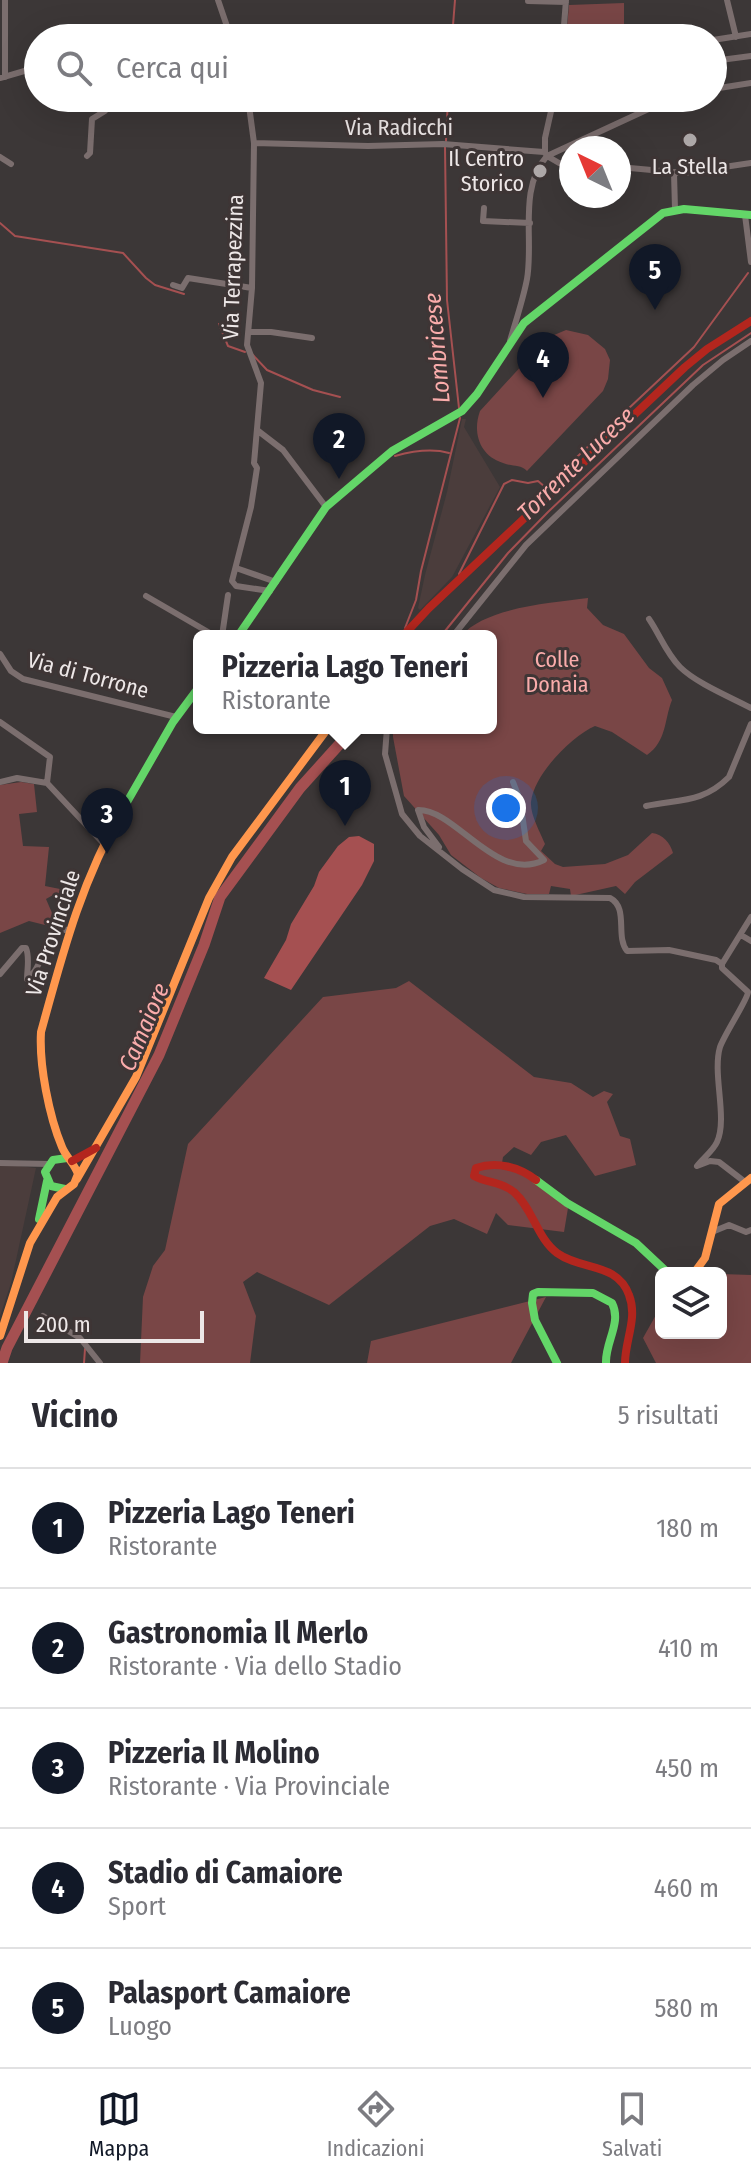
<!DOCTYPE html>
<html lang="it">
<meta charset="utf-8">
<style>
:root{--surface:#fff;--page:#f2f2f3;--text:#2b2b33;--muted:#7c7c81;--line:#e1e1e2;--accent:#111827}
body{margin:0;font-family:"Fira Sans Condensed",sans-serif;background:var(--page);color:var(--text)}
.controls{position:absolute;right:24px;bottom:24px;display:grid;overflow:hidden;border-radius:12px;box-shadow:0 8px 32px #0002}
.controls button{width:72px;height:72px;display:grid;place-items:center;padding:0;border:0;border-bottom:2px solid var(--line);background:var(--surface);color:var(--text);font:40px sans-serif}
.compass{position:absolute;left:559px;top:136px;width:72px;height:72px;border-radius:50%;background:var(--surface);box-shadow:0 8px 32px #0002;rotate:317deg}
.scale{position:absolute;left:24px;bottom:20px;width:180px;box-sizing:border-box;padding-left:8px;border:4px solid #ede7e7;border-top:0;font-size:22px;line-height:28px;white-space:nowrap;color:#ede7e7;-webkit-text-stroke:6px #3e3535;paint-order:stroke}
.you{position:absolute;left:506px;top:808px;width:28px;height:28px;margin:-20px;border:6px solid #fff;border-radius:50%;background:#1a73e8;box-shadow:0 0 0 12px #1a73e833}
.badge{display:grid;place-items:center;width:52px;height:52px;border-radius:50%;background:var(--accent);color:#fff;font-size:26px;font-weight:700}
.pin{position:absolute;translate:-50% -66px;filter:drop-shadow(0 2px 4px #0008)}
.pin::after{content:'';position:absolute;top:42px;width:28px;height:24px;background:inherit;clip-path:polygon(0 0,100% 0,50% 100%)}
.popup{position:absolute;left:193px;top:630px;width:304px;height:104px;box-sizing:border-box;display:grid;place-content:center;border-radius:12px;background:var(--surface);filter:drop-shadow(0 2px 6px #0005);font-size:26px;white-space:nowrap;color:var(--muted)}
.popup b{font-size:30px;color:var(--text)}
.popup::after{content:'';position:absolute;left:50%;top:100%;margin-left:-16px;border:16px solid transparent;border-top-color:var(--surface)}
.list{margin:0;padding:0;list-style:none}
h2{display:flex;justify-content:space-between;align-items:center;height:104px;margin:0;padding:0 32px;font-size:34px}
h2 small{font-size:26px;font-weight:400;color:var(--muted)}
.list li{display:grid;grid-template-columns:52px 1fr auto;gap:24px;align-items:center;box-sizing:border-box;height:120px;padding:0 32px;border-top:2px solid var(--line)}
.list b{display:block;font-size:30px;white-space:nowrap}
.list p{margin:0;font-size:26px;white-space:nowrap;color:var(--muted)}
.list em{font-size:26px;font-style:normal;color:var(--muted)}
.icon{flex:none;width:44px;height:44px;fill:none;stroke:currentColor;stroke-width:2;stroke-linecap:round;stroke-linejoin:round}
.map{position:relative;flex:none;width:751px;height:1363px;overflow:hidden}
.search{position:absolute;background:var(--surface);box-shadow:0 8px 32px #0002;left:24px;right:24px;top:24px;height:88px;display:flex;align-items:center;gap:20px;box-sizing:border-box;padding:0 28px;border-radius:44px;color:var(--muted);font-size:30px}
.sheet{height:704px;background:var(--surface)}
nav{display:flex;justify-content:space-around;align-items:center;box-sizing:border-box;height:112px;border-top:2px solid var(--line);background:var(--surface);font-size:22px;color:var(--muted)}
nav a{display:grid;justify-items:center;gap:4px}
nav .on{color:var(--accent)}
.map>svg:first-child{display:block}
.built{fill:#4b3d3c}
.green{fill:#794646}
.water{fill:#a55051}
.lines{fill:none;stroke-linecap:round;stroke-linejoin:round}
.stream{stroke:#a55051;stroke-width:2}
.river{stroke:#a55051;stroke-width:11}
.street{stroke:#7b6e6e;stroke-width:6}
.fast{stroke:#63d668;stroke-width:8}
.slow{stroke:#ff974d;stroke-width:8}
.jam{stroke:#b3261e;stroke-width:8}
.poi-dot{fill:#afa9a9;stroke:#3e3535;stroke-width:3}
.labels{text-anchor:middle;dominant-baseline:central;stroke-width:6;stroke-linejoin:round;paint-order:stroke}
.street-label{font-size:22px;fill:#ede7e7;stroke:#3e3535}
.poi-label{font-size:22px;fill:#ede7e7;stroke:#3e3535;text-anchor:end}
.park-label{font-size:22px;fill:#faacab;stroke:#3e3535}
.water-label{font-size:24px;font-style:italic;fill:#faacab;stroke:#3e3535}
</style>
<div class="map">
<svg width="751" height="1363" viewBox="0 0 751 1363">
<rect width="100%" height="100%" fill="#3c3737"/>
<path class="built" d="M 462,419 L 466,419 L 464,427 L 500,487 L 452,577 L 420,610 L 418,608 L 425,575 L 447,492 Z
M 10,1165 L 36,1168 L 11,1283 L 0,1316 L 0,1166 Z"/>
<path class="green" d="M 624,3 L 624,37 L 588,36 L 587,38 L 566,38 L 569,5 Z
M 566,330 L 588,335 L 605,349 L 610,360 L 608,379 L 603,391 L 527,471 C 520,464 513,467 503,463 C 480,456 472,433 480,411 L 547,338 Z
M 588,598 L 587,608 L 603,625 L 624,634 L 649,668 L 662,678 L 672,700 C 664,720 667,741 647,755 L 612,732 L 595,726 C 572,736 534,774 531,802 C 530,814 540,832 545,844 L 541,851 L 555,864 L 563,867 L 605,864 L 628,855 L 652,833 C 663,834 670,843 673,853 L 635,882 L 625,894 L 616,886 L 571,896 L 570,889 L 551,886 L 549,894 L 527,894 L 499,888 L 481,878 L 451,855 L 439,835 L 404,796 L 393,737 L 393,728 L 491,728 L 491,636 L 461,636 C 486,607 551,603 588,598 Z
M 21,782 L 34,784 L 37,812 L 19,814 L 23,846 L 49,847 L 45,886 L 65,890 L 62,898 L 53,895 L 46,899 L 52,913 L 49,926 L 29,921 L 0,933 L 0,785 Z
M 409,981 L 534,1077 L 571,1083 L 593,1097 L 604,1091 L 613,1094 L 607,1102 L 620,1136 L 630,1139 L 636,1165 L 595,1176 L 566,1135 L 541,1142 L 531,1155 L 514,1147 L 503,1157 L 501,1169 L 522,1170 L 568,1208 L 564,1232 L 508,1225 L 496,1213 L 487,1234 L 454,1219 L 430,1226 L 329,1305 L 257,1272 L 243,1282 L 256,1316 L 250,1363 L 140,1363 L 143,1297 L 153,1266 L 165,1250 L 188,1144 L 323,997 L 396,988 Z
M 721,1274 L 751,1275 L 751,1363 L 656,1363 L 643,1338 L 661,1306 L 661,1333 L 721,1333 Z
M 546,1297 L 511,1363 L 367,1363 L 371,1341 Z"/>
<path class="water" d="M 359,836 L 374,844 L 374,861 L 362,885 L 291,990 L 264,978 L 286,940 L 291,924 L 314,886 L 319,872 L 338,846 L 349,837 Z"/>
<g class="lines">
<path class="stream" d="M 452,38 L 455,0
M 446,141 L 448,98
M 445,147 L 447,300 L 459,408
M 0,223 L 15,236 L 123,253 L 146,278 L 155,285 L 184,294
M 219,324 L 228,346 L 245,352
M 252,354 L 267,370 L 313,390 L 340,397
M 395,456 C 413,451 431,448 449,453
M 459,574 L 504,484 L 512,480 L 528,483 L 538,481 L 545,487 L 694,347 L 748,273
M 405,628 L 416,600 L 421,571 L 460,418
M 441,636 L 508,553 L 548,512 L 703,365 L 751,333
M 84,1363 L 85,1349"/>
<path class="river" d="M 2,1363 L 7,1348 L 159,1055 L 204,945 L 220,897 L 300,788 L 354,728"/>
<path class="street" d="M 5,0 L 5,77
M 218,0 L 231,38
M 727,0 L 736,37
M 528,1 L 566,2
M 563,38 L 566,0
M 713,40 L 751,34
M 713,61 L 751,56
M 0,78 L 38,67
M 713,89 L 751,83
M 248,98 L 254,143 L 252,288 L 247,345 L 261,383 L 254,463 L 257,468 L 251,507 L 232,581 L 236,586 L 270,591
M 660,100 L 672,98
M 254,143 L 368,146 L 443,144 L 544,152
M 545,153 L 545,138 L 554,98
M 87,156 L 90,153 L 92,119 L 105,111 L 105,98
M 547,156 L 559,163 L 571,165
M 0,157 L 11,164
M 619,167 L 684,173 L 751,163
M 674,173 L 675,209
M 484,208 L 483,221 L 530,223
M 745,215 L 751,262
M 173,285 L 182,288 L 188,278 L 252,288
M 249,332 L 271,332 L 312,338
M 510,341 C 516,320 523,300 527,279 C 534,240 518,188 547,156 L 655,106 L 660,98
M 257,430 L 283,450 L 326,507
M 236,568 L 276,582
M 146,596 L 215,636
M 649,619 C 660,635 666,653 680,667 C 696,683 730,697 751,708
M 222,636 L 228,595
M 453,636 L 526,545 L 693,385 L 723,360 L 751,341
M 0,654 L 11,671 L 23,679 L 176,717
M 0,722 L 50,757 L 47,783
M 387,728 L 385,754 L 402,814 L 420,836 L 462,869 L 494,890 L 524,897 L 610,898 C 629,908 615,936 627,951 L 669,950 L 716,960 L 722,964 L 751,917
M 0,782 L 17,778 L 47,783 L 103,843
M 646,806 C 680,799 703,803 729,777 L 751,724
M 439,847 L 424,827 L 418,810 C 456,809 496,884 544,860 L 526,841 L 520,800 L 513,782
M 741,935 L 751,941
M 722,964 L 722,968 L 748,992 C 748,999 725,1033 720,1047 C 712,1074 728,1118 717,1142 C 713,1151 703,1158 697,1166 L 710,1161 L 719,1162 L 745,1182
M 0,974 L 22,948 L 26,948 C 30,958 27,969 27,979 C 44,968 46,927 69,930
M 0,1163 L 49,1164
M 712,1232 L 729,1225 L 746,1232 L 751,1230
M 43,1316 L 80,1338 L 100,1363"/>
<path class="fast" d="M 238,636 L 326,507 L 392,451 L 462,411 L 477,394 L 524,323 L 663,213 L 684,209 L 751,215
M 123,809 L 173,722 L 199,687
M 536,1180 L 567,1203 L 636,1243 L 668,1273
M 65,1189 L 51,1186 L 45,1172 L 53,1160 L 67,1158
M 39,1219 L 47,1181
M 557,1363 L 535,1320 L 532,1303 L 533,1294 L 538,1292 L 593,1293 L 612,1303 C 622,1323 605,1342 606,1363"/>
<path class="slow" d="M 77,1179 L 136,1077 L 209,898 L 232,857 L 328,728
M 694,1273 L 705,1258 L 719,1204 L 751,1178
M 0,1336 L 30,1243 L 57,1197 L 74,1184 L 78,1174 C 74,1163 66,1157 62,1147 C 49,1116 39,1065 41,1032 C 63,952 81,882 123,809"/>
<path class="jam" d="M 403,636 L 429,608 L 685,367 L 707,349 L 751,321
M 72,1161 L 96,1148
M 536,1180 C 519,1167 497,1161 476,1168 L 474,1176 C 487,1183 502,1182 514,1192 C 533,1209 537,1238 557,1253 C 582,1271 617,1262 629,1295 C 638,1318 625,1340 625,1363"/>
</g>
<g class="poi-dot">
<circle cx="690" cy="140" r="8"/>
<circle cx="540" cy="171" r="8"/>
</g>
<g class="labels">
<g class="street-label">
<text x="399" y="127">Via Radicchi</text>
<text transform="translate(233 267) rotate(-88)">Via Terrapezzina</text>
<text transform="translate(88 675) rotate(15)">Via di Torrone</text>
<text transform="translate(53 933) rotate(-72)">Via Provinciale</text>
</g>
<g class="poi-label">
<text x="524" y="158">Il Centro<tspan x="524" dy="25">Storico</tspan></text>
<text x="690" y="166" text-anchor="middle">La Stella</text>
</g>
<g class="park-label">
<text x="557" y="659">Colle<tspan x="557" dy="25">Donaia</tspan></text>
</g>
<g class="water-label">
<text transform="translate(437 348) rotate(-95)">Lombricese</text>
<text transform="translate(576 464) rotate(-44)">Torrente Lucese</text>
<text transform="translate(144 1027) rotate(-67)">Camaiore</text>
</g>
</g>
</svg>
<div class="controls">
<button><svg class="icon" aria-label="layers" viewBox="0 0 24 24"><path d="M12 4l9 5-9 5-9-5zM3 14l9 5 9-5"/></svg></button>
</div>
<svg class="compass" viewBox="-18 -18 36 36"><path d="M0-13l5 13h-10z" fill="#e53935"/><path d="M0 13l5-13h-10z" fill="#7c7c81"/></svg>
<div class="scale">200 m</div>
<div class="you"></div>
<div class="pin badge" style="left:345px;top:826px">1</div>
<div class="popup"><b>Pizzeria Lago Teneri</b>Ristorante</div>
<div class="pin badge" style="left:339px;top:479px">2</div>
<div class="pin badge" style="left:107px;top:854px">3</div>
<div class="pin badge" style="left:543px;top:398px">4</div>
<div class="pin badge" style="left:655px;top:310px">5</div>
<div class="search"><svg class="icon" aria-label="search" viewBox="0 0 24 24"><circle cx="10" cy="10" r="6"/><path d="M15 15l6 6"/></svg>Cerca qui</div>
</div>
<section class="sheet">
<h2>Vicino<small>5 risultati</small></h2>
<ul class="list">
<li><span class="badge">1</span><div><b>Pizzeria Lago Teneri</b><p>Ristorante</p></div><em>180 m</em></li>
<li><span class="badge">2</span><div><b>Gastronomia Il Merlo</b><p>Ristorante · Via dello Stadio</p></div><em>410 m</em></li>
<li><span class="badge">3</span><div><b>Pizzeria Il Molino</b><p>Ristorante · Via Provinciale</p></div><em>450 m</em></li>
<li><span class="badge">4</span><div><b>Stadio di Camaiore</b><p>Sport</p></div><em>460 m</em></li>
<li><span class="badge">5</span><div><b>Palasport Camaiore</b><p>Luogo</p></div><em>580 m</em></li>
</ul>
</section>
<nav>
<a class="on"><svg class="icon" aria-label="map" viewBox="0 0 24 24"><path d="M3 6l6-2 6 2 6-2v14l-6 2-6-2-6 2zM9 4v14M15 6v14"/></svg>Mappa</a>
<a><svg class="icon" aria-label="directions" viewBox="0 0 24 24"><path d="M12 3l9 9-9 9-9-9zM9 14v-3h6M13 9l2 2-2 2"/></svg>Indicazioni</a>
<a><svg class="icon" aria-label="saved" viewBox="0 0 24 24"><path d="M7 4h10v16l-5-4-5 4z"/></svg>Salvati</a>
</nav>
